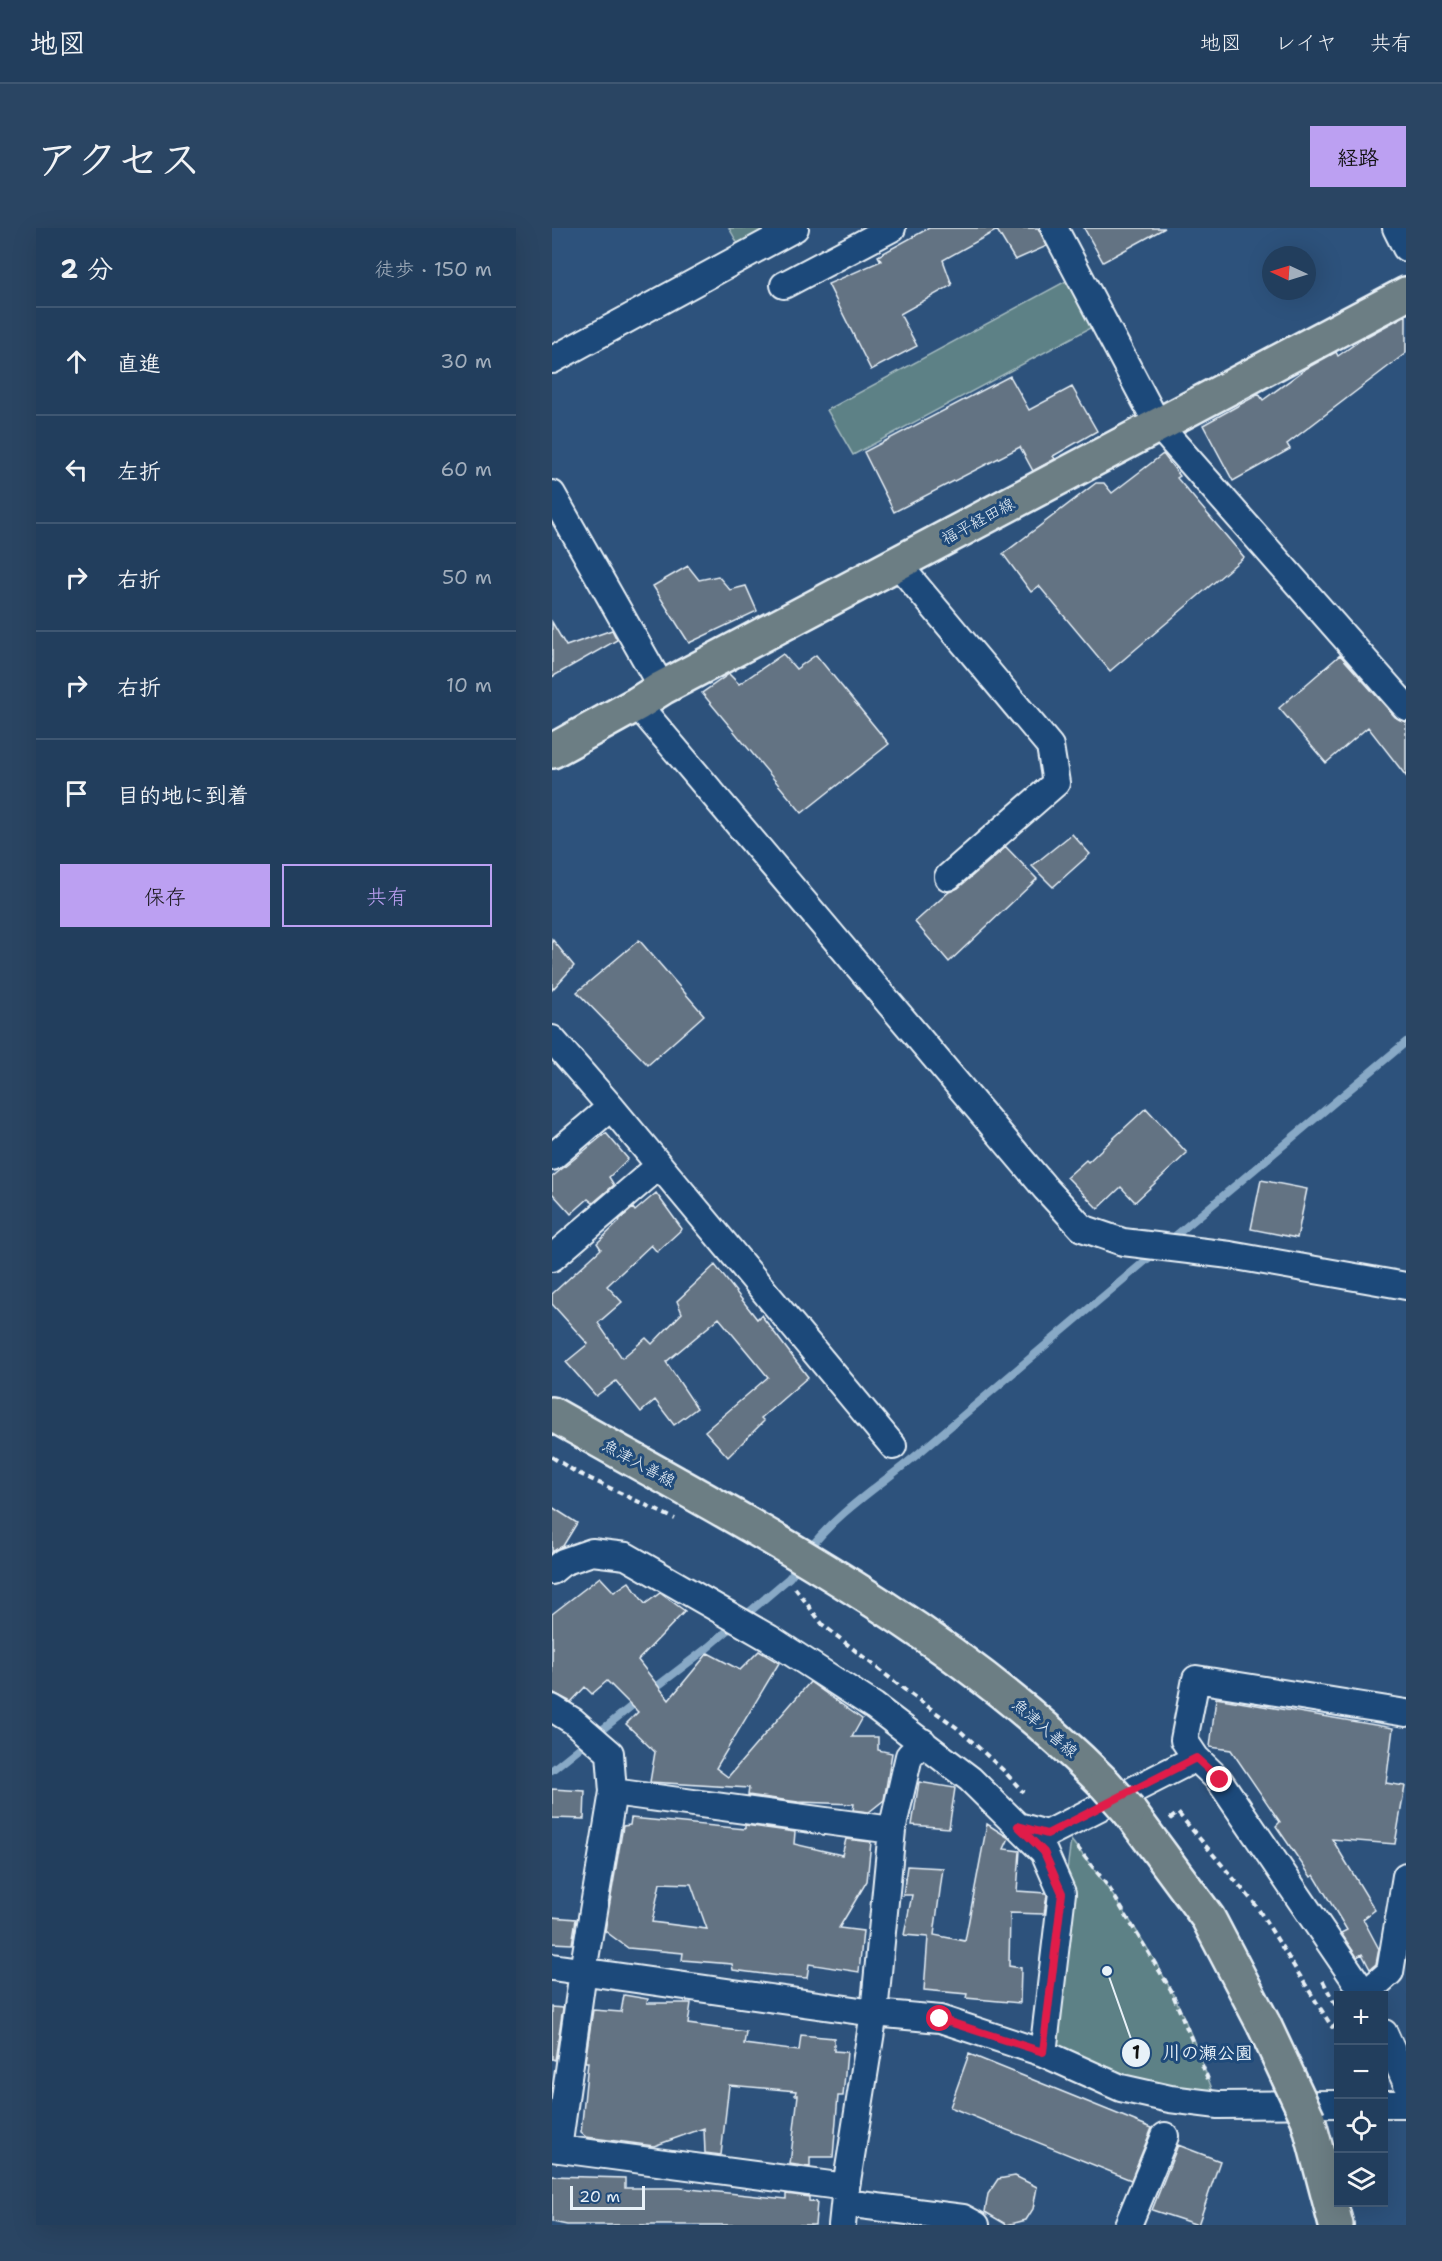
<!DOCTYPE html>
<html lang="ja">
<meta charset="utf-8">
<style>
:root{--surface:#223e5d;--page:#2a4563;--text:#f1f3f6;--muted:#a2aebc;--line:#3f5772;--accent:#bca0f2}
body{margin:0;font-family:"Shantell Sans","Klee One",sans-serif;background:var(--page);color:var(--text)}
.controls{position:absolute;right:18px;bottom:18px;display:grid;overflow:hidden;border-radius:0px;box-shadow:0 6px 24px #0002}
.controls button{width:54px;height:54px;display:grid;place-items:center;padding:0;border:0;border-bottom:2px solid var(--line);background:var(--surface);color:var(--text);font:30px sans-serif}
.compass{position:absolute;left:710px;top:18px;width:54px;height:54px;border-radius:50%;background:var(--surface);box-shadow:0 6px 24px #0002;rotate:274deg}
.scale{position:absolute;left:18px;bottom:15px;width:75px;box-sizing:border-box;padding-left:6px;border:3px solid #e8f1f8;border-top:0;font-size:16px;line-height:21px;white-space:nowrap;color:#e8f1f8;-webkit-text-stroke:4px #1f4a7a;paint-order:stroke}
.stop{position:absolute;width:18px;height:18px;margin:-14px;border:4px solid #e11d48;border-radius:50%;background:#fff}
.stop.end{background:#e11d48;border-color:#fff;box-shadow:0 2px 6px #0008}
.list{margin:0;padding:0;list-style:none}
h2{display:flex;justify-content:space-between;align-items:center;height:78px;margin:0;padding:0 24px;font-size:26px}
h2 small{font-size:20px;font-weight:400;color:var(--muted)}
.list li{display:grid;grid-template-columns:39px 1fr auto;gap:18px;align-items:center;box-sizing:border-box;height:108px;padding:0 24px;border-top:2px solid var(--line)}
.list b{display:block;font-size:22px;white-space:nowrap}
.list em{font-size:20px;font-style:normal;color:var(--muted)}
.actions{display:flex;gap:12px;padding:18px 24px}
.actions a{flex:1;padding:14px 0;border:2px solid var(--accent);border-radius:0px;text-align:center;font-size:21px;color:var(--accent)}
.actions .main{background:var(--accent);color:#111}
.icon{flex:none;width:33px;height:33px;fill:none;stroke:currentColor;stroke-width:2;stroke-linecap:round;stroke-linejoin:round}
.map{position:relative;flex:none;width:854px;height:1997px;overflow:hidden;border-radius:0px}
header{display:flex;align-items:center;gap:36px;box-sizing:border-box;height:84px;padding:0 30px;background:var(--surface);border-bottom:2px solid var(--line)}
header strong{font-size:28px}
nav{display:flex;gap:33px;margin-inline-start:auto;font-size:21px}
.intro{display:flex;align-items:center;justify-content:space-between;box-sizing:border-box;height:144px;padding:0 36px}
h1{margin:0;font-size:42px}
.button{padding:15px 27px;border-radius:0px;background:var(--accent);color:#111;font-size:21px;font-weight:700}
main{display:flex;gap:36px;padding:0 36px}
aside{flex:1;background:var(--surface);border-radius:0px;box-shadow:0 6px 24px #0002}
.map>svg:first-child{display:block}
.green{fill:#5d8186;stroke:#a2b9bf;stroke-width:1.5}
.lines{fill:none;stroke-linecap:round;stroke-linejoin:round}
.stream{stroke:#88a9c6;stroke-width:8}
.building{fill:#647383;stroke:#e8f1f8;stroke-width:1.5;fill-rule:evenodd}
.minor-casing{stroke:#e8f1f8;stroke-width:30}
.major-casing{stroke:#e8f1f8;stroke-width:38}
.path{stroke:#e8f1f8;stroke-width:4;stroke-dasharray:6 4.5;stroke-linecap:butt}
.minor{stroke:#1f4a7a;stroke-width:26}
.major{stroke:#6c7e84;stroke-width:33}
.major-bridge-casing{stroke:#e8f1f8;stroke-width:38;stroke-linecap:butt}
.major-bridge{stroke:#6c7e84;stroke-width:33}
.route{stroke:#e11d48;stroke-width:8}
.labels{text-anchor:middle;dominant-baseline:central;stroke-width:6;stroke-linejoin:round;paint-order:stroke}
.street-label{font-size:16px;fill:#e8f1f8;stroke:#1f4a7a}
.leader{fill:none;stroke:#e8f1f8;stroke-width:2}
.callout-dot{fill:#e8f1f8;stroke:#1f4a7a;stroke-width:2}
.mark-label{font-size:18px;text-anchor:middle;font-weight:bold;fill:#111}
.callout-label{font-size:18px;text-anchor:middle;font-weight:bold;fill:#e8f1f8;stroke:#1f4a7a;stroke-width:6;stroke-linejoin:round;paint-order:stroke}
</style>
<header>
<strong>地図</strong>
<nav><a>地図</a><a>レイヤ</a><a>共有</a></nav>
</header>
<div class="intro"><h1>アクセス</h1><a class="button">経路</a></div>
<main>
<aside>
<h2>2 分<small>徒歩 · 150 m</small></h2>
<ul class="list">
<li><svg class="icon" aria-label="ahead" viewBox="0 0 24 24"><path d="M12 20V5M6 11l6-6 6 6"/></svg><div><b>直進</b></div><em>30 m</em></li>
<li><svg class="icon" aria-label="left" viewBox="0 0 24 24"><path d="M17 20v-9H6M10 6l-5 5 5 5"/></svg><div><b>左折</b></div><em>60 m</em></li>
<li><svg class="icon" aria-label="right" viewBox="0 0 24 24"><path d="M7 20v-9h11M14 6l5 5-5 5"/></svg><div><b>右折</b></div><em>50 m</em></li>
<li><svg class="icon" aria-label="right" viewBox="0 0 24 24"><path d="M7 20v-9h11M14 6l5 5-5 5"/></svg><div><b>右折</b></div><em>10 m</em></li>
<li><svg class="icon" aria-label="arrive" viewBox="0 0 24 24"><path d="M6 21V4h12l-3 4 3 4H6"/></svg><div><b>目的地に到着</b></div></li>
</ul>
<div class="actions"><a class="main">保存</a><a>共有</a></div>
</aside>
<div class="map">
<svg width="854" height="1997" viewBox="0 0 854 1997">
<rect width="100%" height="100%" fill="#2d527c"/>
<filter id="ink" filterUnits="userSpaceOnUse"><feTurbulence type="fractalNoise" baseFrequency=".0167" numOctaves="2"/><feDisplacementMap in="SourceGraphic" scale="12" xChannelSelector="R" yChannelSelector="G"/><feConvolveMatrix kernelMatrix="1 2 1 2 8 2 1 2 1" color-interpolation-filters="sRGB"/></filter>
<g filter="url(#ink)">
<path class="green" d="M 177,0 L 229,0 L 189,21 Z
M 516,52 L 540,99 L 301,227 L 275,182 Z
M 519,1612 C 557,1659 591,1709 619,1762 C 638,1798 651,1838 666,1877 L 491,1825 Z"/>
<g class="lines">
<path class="stream" d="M 616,1014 L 854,814
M 255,1324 C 286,1283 329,1257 367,1225 C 447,1157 525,1090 605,1023
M 99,1463 L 154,1421 L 237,1350 L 247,1337
M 0,1542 L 87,1472"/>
</g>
<path class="building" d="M 377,0 L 486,0 L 495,18 L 463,32 L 445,2 L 391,32 L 400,57 L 348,86 L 365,118 L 319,142 L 276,56 L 329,33 L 326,28 Z
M 532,0 L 613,0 L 551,34 Z
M 854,87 L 854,125 L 735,216 L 738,221 L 681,253 L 651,197 L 707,166 L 711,172 L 755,140 L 784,124 L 786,128 L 810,111 Z
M 458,148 L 477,182 L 520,159 L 545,203 L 501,228 L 503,231 L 481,243 L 468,219 L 342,284 L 312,224 Z
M 611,226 L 628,248 L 625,250 L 692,329 L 558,443 L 487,358 L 479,364 L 451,326 L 544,255 L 552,255 L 560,265 Z
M 136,338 L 147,352 L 166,348 L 178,362 L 194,358 L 205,383 L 137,415 L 101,358 Z
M 0,394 L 14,418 L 60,402 L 65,412 L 0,449 Z
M 231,426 L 244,441 L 264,427 L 337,516 L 250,585 L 150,465 L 177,446 L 187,456 Z
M 788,427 L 843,489 L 854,494 L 854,548 L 816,499 L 774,535 L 727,480 Z
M 520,606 L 538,626 L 501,659 L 480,638 Z
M 454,619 L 485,651 L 397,734 L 363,694 L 397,664 L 406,660 Z
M 0,711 L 22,738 L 0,762 Z
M 87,712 L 152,787 L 96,837 L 25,764 Z
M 594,880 L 635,925 L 583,974 L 569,959 L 546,981 L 515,949 L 534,932 L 536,934 Z
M 54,905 L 76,931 L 57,949 L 62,957 L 41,975 L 36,971 L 19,986 L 0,965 L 0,949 Z
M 709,952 L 755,961 L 745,1010 L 699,1001 Z
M 104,965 L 130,1001 L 105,1024 L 99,1017 L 55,1058 L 70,1074 L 46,1095 L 70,1130 L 94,1110 L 100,1116 L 130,1085 L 125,1073 L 163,1037 L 205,1091 L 209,1087 L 256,1149 L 209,1190 L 212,1193 L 176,1229 L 153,1203 L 216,1149 L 167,1090 L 114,1134 L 145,1180 L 122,1197 L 103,1172 L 89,1184 L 64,1153 L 44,1168 L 14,1134 L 36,1116 L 0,1076 L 0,1066 L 49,1021 L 45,1015 L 68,993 L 67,992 L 81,980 L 83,983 Z
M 0,1279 L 25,1295 L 11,1318 L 0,1324 Z
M 48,1349 L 62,1364 L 77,1354 L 93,1376 L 108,1365 L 133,1383 L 86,1432 L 117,1472 L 156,1425 L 188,1442 L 207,1423 L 227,1435 L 164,1540 L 176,1549 L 258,1454 L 310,1491 L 300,1509 L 326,1509 L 326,1522 L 340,1525 L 332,1572 L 317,1584 L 301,1582 L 302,1576 L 246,1574 L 196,1567 L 197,1560 L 98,1554 L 103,1524 L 74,1496 L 86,1484 L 55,1453 L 40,1466 L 33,1459 L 19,1474 L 0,1464 L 0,1386 Z
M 664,1470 L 841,1500 L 834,1555 L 853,1558 L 843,1616 L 780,1611 L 823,1682 L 811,1691 L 827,1721 L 824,1736 L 818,1741 L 810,1726 L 805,1729 L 789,1705 L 795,1702 L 762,1647 L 759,1649 L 724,1598 L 728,1594 L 679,1522 L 658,1519 Z
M 367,1554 L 403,1560 L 397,1600 L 360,1597 Z
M 0,1561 L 33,1563 L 32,1591 L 0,1590 Z
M 79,1590 L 193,1601 L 193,1597 L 243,1604 L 242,1616 L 290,1627 L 294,1611 L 319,1614 L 315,1653 L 287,1700 L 311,1703 L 307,1744 L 257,1736 L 255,1750 L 227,1748 L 181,1742 L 180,1736 L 130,1732 L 131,1725 L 76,1720 L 53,1703 L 71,1598 L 78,1597 ZM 108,1655 L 139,1656 L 155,1701 L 100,1694 Z
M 435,1596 L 457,1610 L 452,1621 L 468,1623 L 465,1663 L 494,1665 L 495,1667 L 492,1686 L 458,1685 L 457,1738 L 469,1740 L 468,1775 L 414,1770 L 415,1766 L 372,1762 L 376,1709 L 352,1707 L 360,1667 L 351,1667 L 355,1638 L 391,1640 L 382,1707 L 413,1713 Z
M 0,1689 L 24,1691 L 20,1716 L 0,1715 Z
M 72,1767 L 96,1771 L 95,1775 L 139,1775 L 136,1796 L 194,1804 L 192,1816 L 247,1823 L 249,1807 L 282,1810 L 282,1823 L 295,1824 L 291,1868 L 286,1868 L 281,1929 L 258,1929 L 258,1939 L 238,1936 L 246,1867 L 243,1867 L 244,1863 L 177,1857 L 169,1927 L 153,1925 L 152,1900 L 102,1918 L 34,1909 L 29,1905 L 36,1834 L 33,1834 L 41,1782 L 69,1784 Z
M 0,1779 L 11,1780 L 3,1832 L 0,1831 Z
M 417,1826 L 600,1900 L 579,1952 L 398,1879 Z
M 626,1917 L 668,1933 L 646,1997 L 600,1982 Z
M 0,1948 L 73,1950 L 73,1960 L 128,1960 L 234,1971 L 234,1966 L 257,1969 L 257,1973 L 265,1974 L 263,1997 L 15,1997 L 0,1994 Z
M 463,1948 L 485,1959 L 481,1981 L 474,1992 L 455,1997 L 433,1984 L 436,1966 L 446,1951 Z"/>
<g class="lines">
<g class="minor-casing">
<path id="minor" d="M 502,0 L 606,197 L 854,479
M 844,0 L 854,20
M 232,57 L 340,0
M 0,132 L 243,0
M 0,266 L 110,460
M 345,335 L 498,518 L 504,555 L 396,649
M 85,476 L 494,961 L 530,1000 L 571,1014 L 678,1027 L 854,1058
M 0,811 L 59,879 L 341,1218
M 0,929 L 59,879
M 0,1030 L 107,938
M 0,1343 L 11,1334 L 40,1324 L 74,1328 L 217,1410 L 322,1478 L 418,1551 L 492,1624 L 510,1665 L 491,1825
M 0,1480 L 21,1493 L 58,1525 L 61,1564 L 31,1743 L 6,1921
M 61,1564 L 340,1602
M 466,1598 L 495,1606 L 644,1530
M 0,1739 L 322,1785 L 388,1791 L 491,1825 L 569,1860 L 618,1871 L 666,1877 L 786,1876
M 813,1766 L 838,1744 L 854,1648
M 814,1768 L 667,1552 L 644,1530 L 632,1512 L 644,1451 L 854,1485
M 832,1805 L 854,1854
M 832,1876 L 854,1876
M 0,1920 L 294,1959
M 293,1975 L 411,1990 L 424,1997
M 290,1997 L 294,1959 L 322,1785 L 340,1602 L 357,1528 L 371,1514
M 576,1997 L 613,1908"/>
</g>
<g class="major-casing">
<path id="major" d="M 0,523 L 85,476 L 110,460 L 854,66
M 0,1186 C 192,1295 396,1397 553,1556
M 577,1583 L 656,1690 L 712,1797
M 756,1891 L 784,1997"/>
</g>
<path class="path" d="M 0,1229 L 22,1243 L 123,1291
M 243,1360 L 271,1397 L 353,1462 L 404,1499 L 451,1542 L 471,1564
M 618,1591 L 626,1585 L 703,1676 L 780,1799 L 786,1795
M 525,1619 L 556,1658 L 619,1762 L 656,1851
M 771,1753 L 786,1782"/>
<use href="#minor" class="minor"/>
<use href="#major" class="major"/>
<g class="major-bridge-casing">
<path id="major-bridge" d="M 553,1556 L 577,1583
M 712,1797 L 756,1891"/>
</g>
<use href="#major-bridge" class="major-bridge"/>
</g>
</g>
<g class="lines" filter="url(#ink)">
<path class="route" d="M 388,1791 L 491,1824 L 510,1665 L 492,1624 L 466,1598 L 495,1606 L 644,1530 L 668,1552"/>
</g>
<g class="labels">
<g class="street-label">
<text transform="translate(426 293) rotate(-28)">福平経田線</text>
<text transform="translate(87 1235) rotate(29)">魚津入善線</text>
<text transform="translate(493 1500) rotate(41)">魚津入善線</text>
</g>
</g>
<path class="leader" d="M555 1743L584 1825"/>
<g class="callout-dot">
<circle cx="555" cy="1743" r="6"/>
<circle cx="584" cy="1825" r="15"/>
</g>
<g class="mark-label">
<text x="584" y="1831">1</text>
</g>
<g class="callout-label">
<text x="656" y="1831">川の瀬公園</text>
</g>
</svg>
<div class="controls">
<button>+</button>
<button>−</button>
<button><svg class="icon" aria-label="locate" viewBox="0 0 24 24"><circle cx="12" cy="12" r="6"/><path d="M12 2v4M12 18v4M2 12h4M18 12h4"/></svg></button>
<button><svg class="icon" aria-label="layers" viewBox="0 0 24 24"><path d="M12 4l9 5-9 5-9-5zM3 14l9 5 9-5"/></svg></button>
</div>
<svg class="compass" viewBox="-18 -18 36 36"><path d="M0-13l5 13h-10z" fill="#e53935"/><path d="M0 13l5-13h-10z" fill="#a2aebc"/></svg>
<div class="scale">20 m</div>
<div class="stop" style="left:388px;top:1791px"></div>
<div class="stop end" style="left:668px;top:1552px"></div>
</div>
</main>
